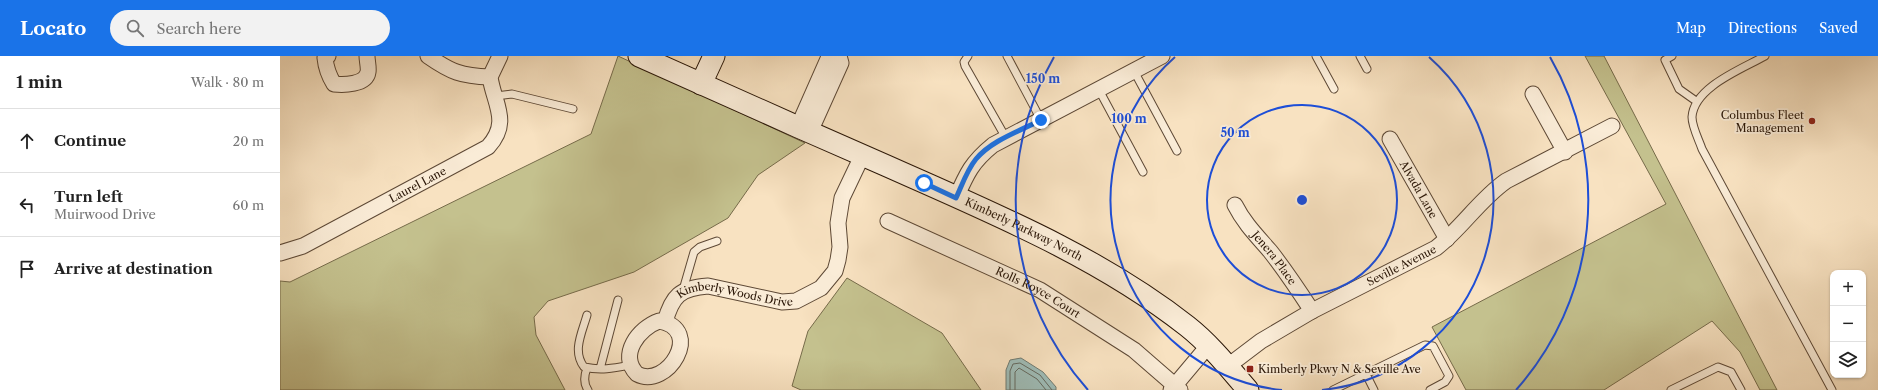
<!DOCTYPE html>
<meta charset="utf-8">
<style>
:root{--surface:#fff;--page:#f2f2f2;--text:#222;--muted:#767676;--line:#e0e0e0;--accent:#1a73e8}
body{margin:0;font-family:"Libre Caslon Text",serif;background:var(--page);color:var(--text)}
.controls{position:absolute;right:12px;bottom:12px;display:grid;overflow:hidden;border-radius:8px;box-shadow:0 1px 3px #0004}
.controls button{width:36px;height:36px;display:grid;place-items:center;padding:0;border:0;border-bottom:1px solid var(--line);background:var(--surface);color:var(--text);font:20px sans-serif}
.stop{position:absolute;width:12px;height:12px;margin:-9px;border:3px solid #1a73e8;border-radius:50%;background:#fff}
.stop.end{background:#1a73e8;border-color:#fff;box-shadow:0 1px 4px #0008}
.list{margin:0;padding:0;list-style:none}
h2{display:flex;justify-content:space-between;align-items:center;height:52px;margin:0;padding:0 16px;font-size:17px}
h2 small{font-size:13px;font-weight:400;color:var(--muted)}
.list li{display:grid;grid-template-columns:26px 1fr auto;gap:12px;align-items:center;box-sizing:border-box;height:64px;padding:0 16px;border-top:1px solid var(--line)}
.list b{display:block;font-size:15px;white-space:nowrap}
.list p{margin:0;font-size:13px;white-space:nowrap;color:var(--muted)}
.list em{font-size:13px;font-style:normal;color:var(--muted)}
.icon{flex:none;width:22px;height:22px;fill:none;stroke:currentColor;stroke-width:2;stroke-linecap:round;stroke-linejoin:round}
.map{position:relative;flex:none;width:1598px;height:334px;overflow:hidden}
header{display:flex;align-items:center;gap:24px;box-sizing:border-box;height:56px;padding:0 20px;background:var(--accent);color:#fff}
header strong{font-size:19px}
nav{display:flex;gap:22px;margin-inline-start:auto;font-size:14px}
.search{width:280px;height:36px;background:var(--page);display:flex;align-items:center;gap:10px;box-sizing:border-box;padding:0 14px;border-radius:22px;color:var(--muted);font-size:15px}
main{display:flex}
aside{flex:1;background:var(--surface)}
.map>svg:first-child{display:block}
.green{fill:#c4c18e;stroke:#766b4a}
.water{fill:#9fbdb8;stroke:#707a71}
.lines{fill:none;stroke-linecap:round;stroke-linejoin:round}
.shore{stroke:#64695f;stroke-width:1}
.lane-casing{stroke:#5d4835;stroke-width:9}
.street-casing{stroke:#5d4835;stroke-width:17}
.secondary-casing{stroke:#291506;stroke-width:23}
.lane{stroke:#faecd7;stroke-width:7}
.street{stroke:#faecd7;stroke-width:15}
.secondary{stroke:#faecd7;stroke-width:21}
.route{stroke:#1a73e8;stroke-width:5}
.ring{fill:none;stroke:#1d4ed8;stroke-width:2}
.poi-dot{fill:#8f2418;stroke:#faecd7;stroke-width:1.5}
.labels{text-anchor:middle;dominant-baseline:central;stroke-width:3.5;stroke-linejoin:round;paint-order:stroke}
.poi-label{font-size:11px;fill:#291506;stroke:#faecd7;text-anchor:end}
.street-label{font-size:11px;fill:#291506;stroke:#faecd7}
.centre{fill:#1d4ed8;stroke:#faecd7;stroke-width:2}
.ring-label{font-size:12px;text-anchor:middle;font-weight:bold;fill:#1d4ed8;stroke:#faecd7;stroke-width:3.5;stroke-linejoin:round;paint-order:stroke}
</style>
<header>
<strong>Locato</strong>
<div class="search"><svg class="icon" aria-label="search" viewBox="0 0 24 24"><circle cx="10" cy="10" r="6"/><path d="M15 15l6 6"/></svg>Search here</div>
<nav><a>Map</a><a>Directions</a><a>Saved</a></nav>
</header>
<main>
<aside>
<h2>1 min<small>Walk · 80 m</small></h2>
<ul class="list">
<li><svg class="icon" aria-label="ahead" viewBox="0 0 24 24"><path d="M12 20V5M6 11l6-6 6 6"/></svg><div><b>Continue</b></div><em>20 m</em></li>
<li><svg class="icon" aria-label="left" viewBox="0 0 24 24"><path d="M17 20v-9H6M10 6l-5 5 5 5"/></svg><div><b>Turn left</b><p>Muirwood Drive</p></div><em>60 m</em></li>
<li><svg class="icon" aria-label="arrive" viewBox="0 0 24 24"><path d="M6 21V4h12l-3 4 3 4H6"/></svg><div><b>Arrive at destination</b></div></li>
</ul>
</aside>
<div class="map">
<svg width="1598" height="334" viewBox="0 0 1598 334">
<rect width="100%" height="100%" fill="#f8e2c1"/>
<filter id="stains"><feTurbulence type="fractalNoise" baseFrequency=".005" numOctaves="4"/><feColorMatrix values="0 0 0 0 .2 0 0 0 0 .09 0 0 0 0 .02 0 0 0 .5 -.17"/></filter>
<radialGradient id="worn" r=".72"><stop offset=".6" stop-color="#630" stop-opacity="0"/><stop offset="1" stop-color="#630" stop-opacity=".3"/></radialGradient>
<path class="green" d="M 338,0 L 525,87 L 478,119 L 448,162 L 354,216 L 268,245 L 254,261 L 256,279 L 285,334 L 0,334 L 0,225 L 10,226 L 311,78 Z
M 1305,0 L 1324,0 L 1497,334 L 1480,334 L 1460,296 L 1432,265 L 1324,334 L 1186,334 L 1152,271 L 1386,148 Z
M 567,222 L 662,277 L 701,334 L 521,334 L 512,330 L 528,275 Z"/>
<path class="water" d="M 741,302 L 763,316 L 776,331 L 776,334 L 726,334 L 726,314 L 730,304 Z"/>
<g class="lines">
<path class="shore" d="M 730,334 L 730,315 L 733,308 L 740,307 L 760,319 L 772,334
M 735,334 L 735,316 L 739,312 L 757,323 L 766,334"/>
<g class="lane-casing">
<path id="lane" d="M 688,0 L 684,6 L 685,10 L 726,82
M 727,0 L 761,64
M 1036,0 L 1054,33
M 1080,0 L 1087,13
M 1392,0 L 1385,4 L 1399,33 L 1416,45
M 1485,0 C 1462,13 1414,31 1412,61 C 1412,71 1419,84 1422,93 L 1552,334
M 854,15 L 897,95
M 819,34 L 863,116
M 216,40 L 232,38 L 293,53
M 403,234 L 414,196 L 420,191 L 437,185
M 307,259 C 302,277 292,295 304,311 C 321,315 335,312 351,309
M 307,312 C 304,320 303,327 308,334
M 320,313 L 338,244
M 1086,318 L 1094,334
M 1053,334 L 1145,289 L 1153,290 L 1169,320 L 1165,326 L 1150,334
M 1391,334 L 1438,311 L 1451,316 L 1461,334"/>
</g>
<g class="street-casing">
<g id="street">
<path d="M 48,0 L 45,2 C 46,12 49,20 54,28 C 63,29 86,29 88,16 C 89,12 87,5 87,0"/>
<path d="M 148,0 C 171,16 181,20 210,21"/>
<path d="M 1253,38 L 1285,96"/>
<path d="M 518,71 L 548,3 L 552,0"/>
<path d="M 530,76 L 561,7 L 559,0"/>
<path id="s1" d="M 1110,83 L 1167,183"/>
<path d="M 676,142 C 687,117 692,106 713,89 L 882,0"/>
<path id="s2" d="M 955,149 C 964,167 977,180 990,195 C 1005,214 1019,235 1032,255"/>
<path id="s3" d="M 608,165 L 760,234 L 854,294 L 900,334"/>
<path id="s4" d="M 0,197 L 23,190 L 208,91 C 231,66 214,48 210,21 L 220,0"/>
<path d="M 379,265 C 425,273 387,334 357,318 C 338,299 359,272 379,265 Z"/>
<path id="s5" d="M 385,266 C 392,240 400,232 428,230 L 502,246 L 516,245 L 541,232 L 555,215 L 558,204 L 560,191 L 558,167 L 562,142 L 582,100"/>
<path id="s6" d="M 948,310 L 981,285 L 1032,255 L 1156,192 C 1182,172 1199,144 1226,125 L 1332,70"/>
<path d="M 891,334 L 928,290"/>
</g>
</g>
<g class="secondary-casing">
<g id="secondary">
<path id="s7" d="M 359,0 C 442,37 524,74 607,110 C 710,156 818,200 907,270 C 930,288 949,312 968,334"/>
<path d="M 421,28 L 434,0"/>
</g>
</g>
<use href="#lane" class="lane"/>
<use href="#street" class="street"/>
<use href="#secondary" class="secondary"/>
</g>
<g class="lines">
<path class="route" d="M 644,127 L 676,142 C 682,129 687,114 696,103 C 712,84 740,75 761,64"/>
</g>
<g class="ring">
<circle cx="1022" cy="144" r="95"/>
<path d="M1002 334A191 191 0 0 1 895 1M1149 1A191 191 0 0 1 1042 334"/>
<path d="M808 334A286 286 0 0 1 774 1M1270 1A286 286 0 0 1 1236 334"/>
</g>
<g class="poi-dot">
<circle cx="1532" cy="65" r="4"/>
<rect x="966" y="309" width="8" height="8" rx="2"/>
</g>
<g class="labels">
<g class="poi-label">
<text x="1524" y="59">Columbus Fleet<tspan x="1524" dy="13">Management</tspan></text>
<text x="978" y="313" text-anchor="start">Kimberly Pkwy N &amp; Seville Ave</text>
</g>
<g class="street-label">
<text stroke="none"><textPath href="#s4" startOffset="154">Laurel Lane</textPath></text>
<text stroke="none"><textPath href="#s1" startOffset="58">Alvada Lane</textPath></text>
<text stroke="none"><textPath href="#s7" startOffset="422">Kimberly Parkway North</textPath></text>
<text stroke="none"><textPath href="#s2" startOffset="66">Jenera Place</textPath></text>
<text stroke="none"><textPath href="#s6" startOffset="201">Seville Avenue</textPath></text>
<text stroke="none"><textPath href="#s3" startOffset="166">Rolls Royce Court</textPath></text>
<text stroke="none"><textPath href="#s5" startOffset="89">Kimberly Woods Drive</textPath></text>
</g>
</g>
<circle cx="1022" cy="144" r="6" class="centre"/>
<g class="ring-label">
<text x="763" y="27">150 m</text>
<text x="849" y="67">100 m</text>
<text x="955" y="81">50 m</text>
</g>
<rect width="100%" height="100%" filter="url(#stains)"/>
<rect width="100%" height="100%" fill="url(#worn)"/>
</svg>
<div class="controls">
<button>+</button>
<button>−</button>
<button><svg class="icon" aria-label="layers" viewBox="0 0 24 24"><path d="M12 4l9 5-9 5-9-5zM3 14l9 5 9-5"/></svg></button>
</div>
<div class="stop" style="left:644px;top:127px"></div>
<div class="stop end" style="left:761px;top:64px"></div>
</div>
</main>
